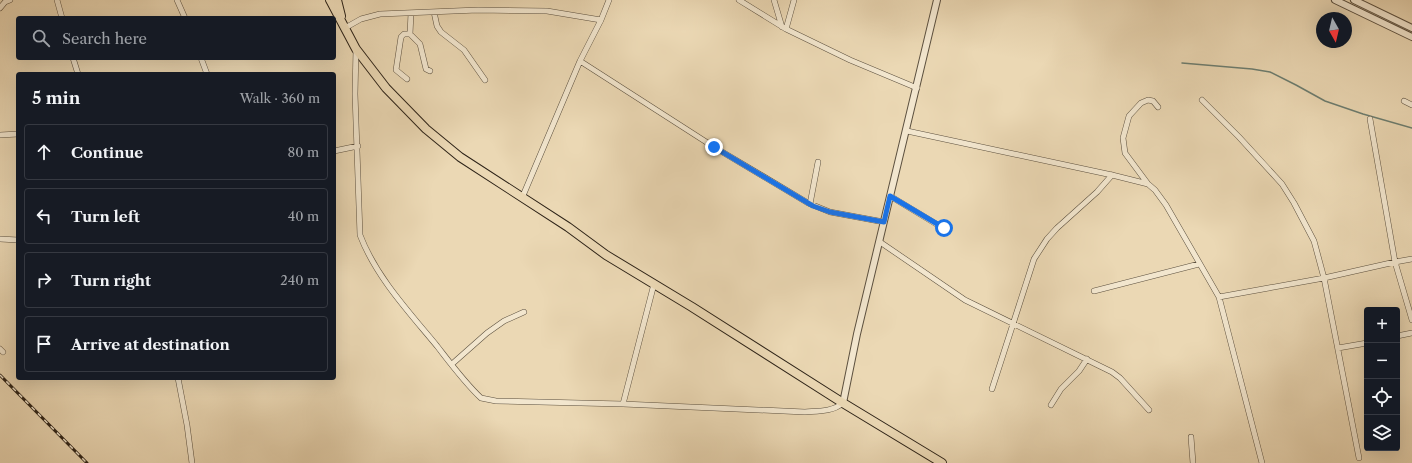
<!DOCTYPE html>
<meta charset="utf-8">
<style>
:root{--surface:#171b24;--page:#20242c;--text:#f1f3f6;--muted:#9ea1a6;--line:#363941}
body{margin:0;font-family:"Libre Caslon Text",serif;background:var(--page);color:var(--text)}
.controls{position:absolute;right:12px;bottom:12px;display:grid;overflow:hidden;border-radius:4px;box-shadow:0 4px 16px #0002}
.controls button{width:36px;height:36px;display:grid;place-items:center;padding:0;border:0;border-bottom:1px solid var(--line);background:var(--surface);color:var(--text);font:20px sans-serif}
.compass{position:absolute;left:1316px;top:12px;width:36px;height:36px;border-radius:50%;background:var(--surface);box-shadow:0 4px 16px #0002;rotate:172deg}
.stop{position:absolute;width:12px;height:12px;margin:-9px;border:3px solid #1a73e8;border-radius:50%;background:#fff}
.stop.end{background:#1a73e8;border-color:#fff;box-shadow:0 1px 4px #0008}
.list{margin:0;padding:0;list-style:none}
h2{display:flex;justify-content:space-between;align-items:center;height:52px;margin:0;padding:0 16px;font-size:17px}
h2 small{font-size:13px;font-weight:400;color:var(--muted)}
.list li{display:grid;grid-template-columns:26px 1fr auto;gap:12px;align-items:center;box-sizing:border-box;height:56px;margin:0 8px 8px;padding:0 8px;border:1px solid var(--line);border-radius:4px}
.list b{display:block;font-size:15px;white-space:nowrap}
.list em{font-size:13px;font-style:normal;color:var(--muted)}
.icon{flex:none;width:22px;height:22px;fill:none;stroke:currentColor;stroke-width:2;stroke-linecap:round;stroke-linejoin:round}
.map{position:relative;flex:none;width:1412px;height:463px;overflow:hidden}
.search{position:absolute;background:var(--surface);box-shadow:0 4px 16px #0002;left:16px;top:16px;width:320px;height:44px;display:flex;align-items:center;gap:10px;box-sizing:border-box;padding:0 14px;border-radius:4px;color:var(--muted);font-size:15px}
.panel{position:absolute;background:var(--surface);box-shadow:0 4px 16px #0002;left:16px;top:72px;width:320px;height:308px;border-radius:4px}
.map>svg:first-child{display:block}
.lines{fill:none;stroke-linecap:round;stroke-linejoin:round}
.stream{stroke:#6d7e71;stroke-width:1.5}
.minor-casing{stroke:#5c503f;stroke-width:6}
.tertiary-casing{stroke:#5c503f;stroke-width:8}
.primary-casing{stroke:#2d2318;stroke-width:10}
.minor{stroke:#f2e6ce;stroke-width:5}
.tertiary{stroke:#f2e6ce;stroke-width:6}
.primary{stroke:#ebd8b4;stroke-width:8}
.rail-casing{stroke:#2d2318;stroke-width:3}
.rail{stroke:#f2e6ce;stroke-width:1.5;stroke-dasharray:4.5;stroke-linecap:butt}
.route{stroke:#1a73e8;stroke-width:5}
</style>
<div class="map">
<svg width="1412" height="463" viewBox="0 0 1412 463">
<rect width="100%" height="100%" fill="#ebd8b4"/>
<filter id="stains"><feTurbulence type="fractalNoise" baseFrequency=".005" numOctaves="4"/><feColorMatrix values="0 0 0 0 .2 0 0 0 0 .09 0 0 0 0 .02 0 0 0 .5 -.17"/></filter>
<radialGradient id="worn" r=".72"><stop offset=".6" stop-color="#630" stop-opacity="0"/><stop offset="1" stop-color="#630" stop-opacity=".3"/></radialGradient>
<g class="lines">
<path class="stream" d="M 1182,63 L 1252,69 L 1270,72 L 1296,85 L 1325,101 L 1363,114 L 1412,128"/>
<g class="minor-casing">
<path id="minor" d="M 57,0 L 62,18
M 177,0 L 185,18
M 739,0 L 786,29 L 850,60 L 917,88
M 774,0 L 782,27
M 0,8 L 5,2 L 10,0
M 434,12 L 437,26 L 441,32 L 464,50 L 485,80
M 345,28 L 361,19 L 380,14 L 478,10 L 547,11 L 601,20
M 786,29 L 794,0
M 410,34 L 411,13
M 356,49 L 355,94 L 360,235 C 376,277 409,312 437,346 C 451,364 465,383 481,398 L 496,401 L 623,404 L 805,412 C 818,411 832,412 843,403
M 73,58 L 78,74
M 201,58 L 207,74
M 580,61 L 714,147 L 808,203 L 830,212 L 884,222
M 407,79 L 396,70 L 401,37 L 404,34 L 410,34 L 420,44 L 426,69 L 430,71
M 1202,100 L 1239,137 L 1282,184 L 1294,203 L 1314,241 L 1324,278 L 1359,458
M 1404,101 L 1412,105
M 1370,119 L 1395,262 L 1412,320
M 907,131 L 1112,175 L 1148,184 L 1155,190 L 1166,205 L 1219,297 L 1262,463
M 0,135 L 18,134
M 334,151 L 358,146
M 1148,184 L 1125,153 L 1123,138 L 1129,116 L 1141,103 L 1148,100 L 1153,101 L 1158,107
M 890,196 L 943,228
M 522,198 L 580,61 L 601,20 L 609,0
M 810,204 L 818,162
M 0,239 L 18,240
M 880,242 L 965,300 L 1112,372 L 1120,378 L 1149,410
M 1094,291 L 1199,264
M 1219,297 L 1324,278 L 1395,262 L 1412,259
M 1397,336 L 1412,333
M 1338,348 L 1367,343
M 0,349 L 3,352
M 452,364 L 487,333 L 504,321 L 524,312
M 178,378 L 187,425 L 192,463
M 992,389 L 1034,259 L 1047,239 L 1057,228 L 1097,192 L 1112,175
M 623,404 L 654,284
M 1051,405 L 1061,389 L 1079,371 L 1087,359
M 1191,437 L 1193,463"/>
</g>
<g class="tertiary-casing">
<path id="tertiary" d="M 1335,0 L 1412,37
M 1354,0 L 1412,28
M 843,403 L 857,334 L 937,0"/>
</g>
<g class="primary-casing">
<path id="primary" d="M 330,0 L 356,49 L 386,88 L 426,129 L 460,157 L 568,227 L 606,255 L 692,307 L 843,403 L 942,463
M 337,0 L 341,16"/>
</g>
<use href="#minor" class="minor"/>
<use href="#tertiary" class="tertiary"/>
<use href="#primary" class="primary"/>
<g class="rail-casing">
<path id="rail" d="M 0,375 L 87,463"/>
</g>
<use href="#rail" class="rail"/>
</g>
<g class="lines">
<path class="route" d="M 714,147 L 813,206 L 830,212 L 884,222 L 890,196 L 944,228"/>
</g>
<rect width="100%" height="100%" filter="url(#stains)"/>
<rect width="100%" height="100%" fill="url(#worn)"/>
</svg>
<div class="controls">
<button>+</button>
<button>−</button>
<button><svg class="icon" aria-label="locate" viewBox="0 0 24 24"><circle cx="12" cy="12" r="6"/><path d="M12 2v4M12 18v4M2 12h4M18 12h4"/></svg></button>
<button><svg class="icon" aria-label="layers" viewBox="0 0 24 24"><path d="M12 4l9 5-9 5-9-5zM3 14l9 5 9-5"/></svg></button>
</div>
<svg class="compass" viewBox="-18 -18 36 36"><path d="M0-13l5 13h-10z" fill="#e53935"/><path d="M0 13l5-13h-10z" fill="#9ea1a6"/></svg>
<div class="stop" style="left:944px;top:228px"></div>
<div class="stop end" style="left:714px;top:147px"></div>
<div class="search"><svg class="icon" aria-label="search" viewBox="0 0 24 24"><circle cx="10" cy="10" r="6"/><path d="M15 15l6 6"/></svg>Search here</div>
<section class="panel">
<h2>5 min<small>Walk · 360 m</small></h2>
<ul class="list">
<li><svg class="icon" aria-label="ahead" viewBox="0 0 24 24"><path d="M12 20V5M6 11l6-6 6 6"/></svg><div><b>Continue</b></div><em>80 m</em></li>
<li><svg class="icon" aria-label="left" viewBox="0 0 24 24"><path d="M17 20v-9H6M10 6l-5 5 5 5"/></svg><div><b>Turn left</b></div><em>40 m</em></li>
<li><svg class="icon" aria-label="right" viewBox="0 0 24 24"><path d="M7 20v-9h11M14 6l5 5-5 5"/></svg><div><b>Turn right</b></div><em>240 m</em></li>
<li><svg class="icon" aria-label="arrive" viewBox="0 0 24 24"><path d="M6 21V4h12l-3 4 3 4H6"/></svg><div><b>Arrive at destination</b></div></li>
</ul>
</section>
</div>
